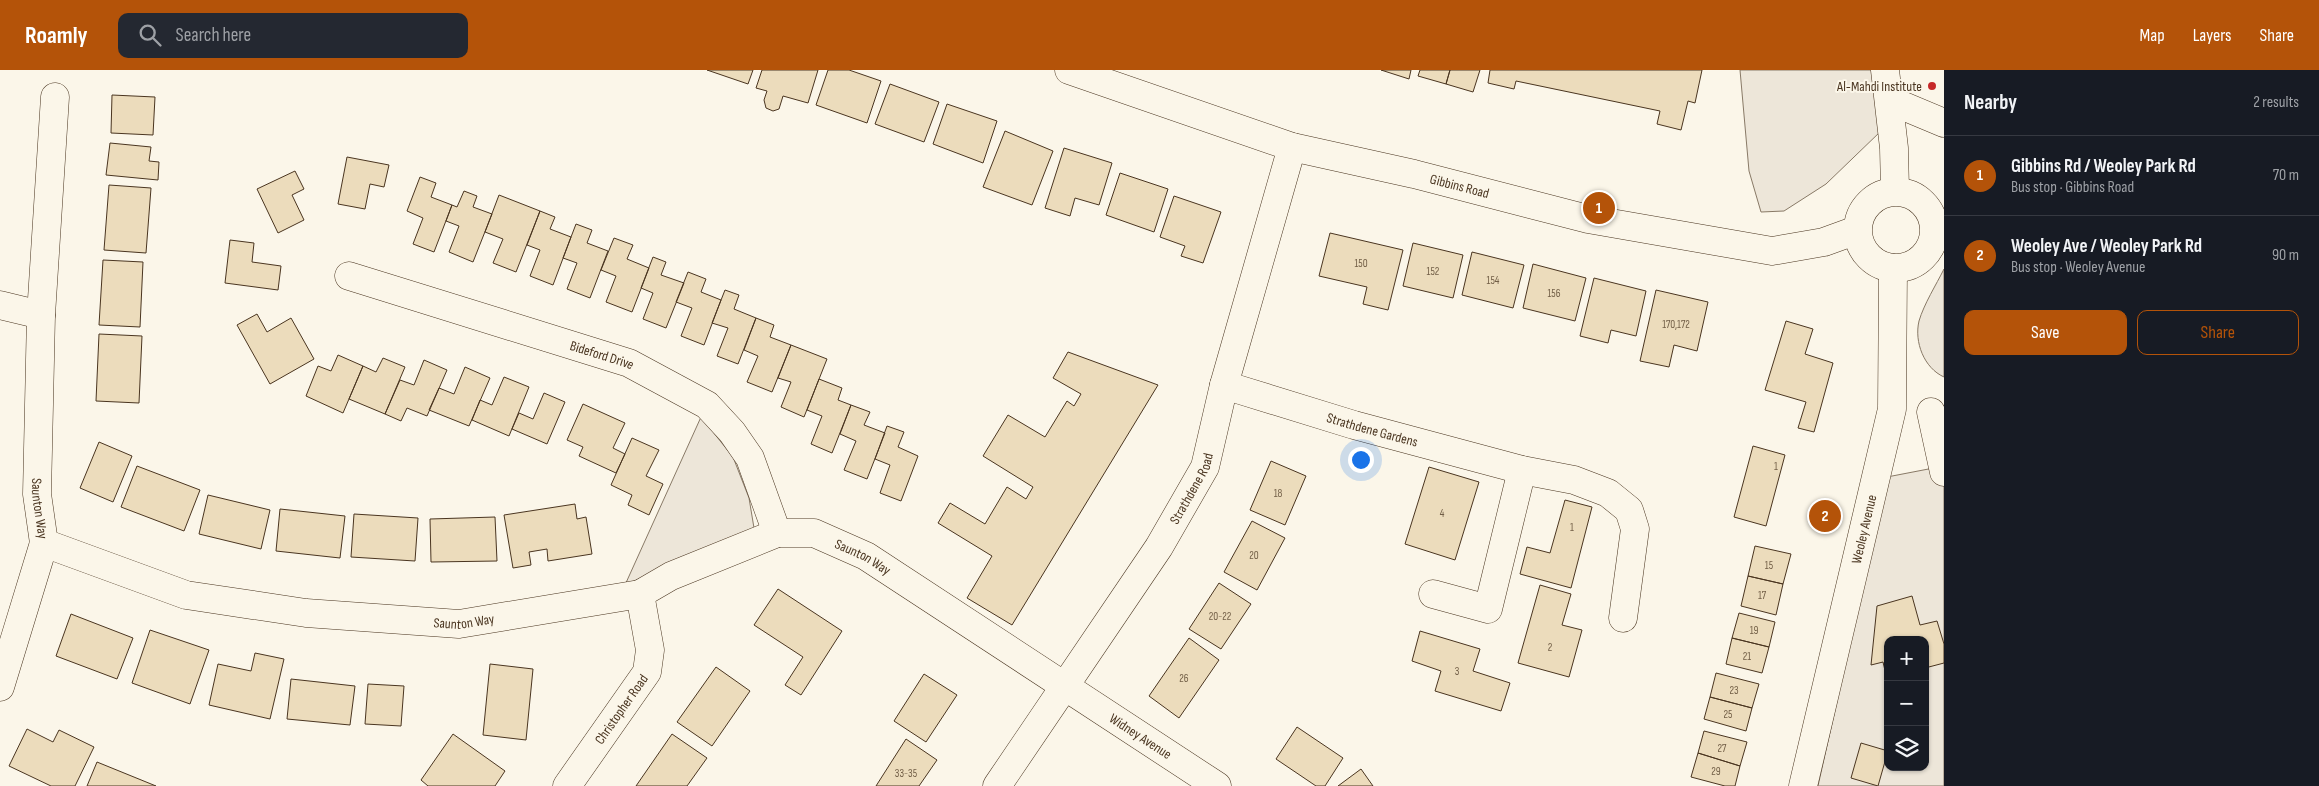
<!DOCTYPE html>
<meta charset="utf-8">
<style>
:root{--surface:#171b24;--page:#242831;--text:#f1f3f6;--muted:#9ea1a6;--line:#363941;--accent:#b45309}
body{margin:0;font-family:"Sofia Sans Condensed",sans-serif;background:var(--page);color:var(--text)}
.controls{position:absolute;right:15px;bottom:15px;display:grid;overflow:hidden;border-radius:10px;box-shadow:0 1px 4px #0004}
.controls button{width:45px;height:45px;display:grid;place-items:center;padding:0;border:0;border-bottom:1px solid var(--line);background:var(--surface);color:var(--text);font:25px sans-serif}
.you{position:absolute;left:1360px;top:389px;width:18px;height:18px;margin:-12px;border:4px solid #fff;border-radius:50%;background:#1a73e8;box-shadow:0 0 0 8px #1a73e833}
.badge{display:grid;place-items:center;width:32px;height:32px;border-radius:50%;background:var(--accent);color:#fff;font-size:16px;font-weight:700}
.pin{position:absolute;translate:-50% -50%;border:2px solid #fff;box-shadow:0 1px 5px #0006}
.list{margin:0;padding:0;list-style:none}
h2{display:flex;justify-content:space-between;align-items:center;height:65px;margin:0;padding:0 20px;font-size:21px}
h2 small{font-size:16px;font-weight:400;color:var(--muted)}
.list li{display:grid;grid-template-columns:32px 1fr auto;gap:15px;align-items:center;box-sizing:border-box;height:80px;padding:0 20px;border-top:1px solid var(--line)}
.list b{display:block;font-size:19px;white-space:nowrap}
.list p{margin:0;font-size:16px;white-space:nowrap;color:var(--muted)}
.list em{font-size:16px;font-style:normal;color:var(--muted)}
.actions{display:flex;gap:10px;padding:15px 20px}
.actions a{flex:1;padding:11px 0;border:1px solid var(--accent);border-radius:10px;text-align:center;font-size:18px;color:var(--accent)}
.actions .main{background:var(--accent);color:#fff}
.icon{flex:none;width:28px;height:28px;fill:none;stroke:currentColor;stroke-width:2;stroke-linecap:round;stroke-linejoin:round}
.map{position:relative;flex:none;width:1944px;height:716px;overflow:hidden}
header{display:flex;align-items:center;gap:30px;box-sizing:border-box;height:70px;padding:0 25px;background:var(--accent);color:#fff}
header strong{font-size:24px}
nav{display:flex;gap:28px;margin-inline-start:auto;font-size:18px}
.search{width:350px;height:45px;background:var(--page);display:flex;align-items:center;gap:12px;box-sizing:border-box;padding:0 18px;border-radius:10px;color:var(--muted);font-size:19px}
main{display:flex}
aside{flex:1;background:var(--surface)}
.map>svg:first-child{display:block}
.green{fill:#ede6d9;stroke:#887966;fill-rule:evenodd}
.building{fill:#ecdcbc;stroke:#4a3520}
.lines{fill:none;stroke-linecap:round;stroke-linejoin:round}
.minor-casing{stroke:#4a3520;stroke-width:29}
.minor{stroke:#fbf6e9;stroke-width:28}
.poi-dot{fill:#c62828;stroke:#fbf6e9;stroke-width:2}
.labels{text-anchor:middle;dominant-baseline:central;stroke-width:4;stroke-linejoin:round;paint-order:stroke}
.number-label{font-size:11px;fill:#725f47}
.poi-label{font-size:14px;fill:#4a3520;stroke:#fbf6e9;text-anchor:end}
.street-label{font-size:14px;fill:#4a3520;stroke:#fbf6e9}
</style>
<header>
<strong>Roamly</strong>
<div class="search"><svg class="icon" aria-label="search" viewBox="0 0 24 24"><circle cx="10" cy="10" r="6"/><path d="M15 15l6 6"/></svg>Search here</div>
<nav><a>Map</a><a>Layers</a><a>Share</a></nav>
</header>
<main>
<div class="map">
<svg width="1944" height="716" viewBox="0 0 1944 716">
<rect width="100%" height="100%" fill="#fbf6e9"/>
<path class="green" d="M 1740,0 L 1874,0 L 1881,61 L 1826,114 L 1784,141 L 1761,142 L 1749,101 Z
M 1944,199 L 1944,307 C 1924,298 1914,272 1919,251 C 1924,234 1936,215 1944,199 Z
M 701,347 L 733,387 L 749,428 L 754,458 L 625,515 Z
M 1944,396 L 1944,716 L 1818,716 L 1887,407 ZM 1888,570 L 1925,570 L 1925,697 L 1888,697 Z"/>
<path class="building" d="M 707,0 L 753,0 L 748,14 Z
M 762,0 L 818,0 L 808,33 L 783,26 L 779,39 L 773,41 L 766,38 L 764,30 L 767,21 L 756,18 Z
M 828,0 L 849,0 L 881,11 L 867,53 L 816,35 Z
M 1381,0 L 1411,0 L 1409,9 Z
M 1420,0 L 1450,0 L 1446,14 L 1418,6 Z
M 1450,0 L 1480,0 L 1473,22 L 1446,14 Z
M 1490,0 L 1702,0 L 1695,33 L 1688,31 L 1681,60 L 1657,54 L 1660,41 L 1516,11 L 1514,19 L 1488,13 Z
M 890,14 L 939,32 L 924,72 L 875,54 Z
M 112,25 L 155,27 L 153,65 L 111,63 Z
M 947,34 L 997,51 L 983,93 L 933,74 Z
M 1005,61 L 1053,81 L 1032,135 L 983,117 Z
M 110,73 L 151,77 L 149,91 L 159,92 L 158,110 L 106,105 Z
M 1064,78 L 1112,93 L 1099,135 L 1075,128 L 1070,146 L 1045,138 Z
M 347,87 L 389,95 L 384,117 L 370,114 L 365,139 L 338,134 Z
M 295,101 L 304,119 L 292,125 L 304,150 L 278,163 L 257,119 Z
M 1120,103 L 1168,119 L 1154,162 L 1106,145 Z
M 420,107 L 436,113 L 431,127 L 452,135 L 434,182 L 413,174 L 423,148 L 407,141 Z
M 109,115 L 151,118 L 146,183 L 104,180 Z
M 464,121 L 477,126 L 473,137 L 492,144 L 473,192 L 449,182 L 459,156 L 446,151 L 452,135 L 457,137 Z
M 499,125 L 540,141 L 516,202 L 493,193 L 503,169 L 485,162 Z
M 1174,126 L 1221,142 L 1203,193 L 1181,186 L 1185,176 L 1160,167 Z
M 540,141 L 555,147 L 550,159 L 571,167 L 553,215 L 530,206 L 540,180 L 527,175 Z
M 576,154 L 592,160 L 587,173 L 608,181 L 590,228 L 567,219 L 577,193 L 563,188 Z
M 1330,163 L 1403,180 L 1388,240 L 1363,234 L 1367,217 L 1319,206 Z
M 614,168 L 633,175 L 627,189 L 649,198 L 632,242 L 606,232 L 616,206 L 601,200 Z
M 230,170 L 254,173 L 252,192 L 281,196 L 278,220 L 225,213 Z
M 1413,173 L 1463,185 L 1453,228 L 1403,216 Z
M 1472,182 L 1524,195 L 1513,238 L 1462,225 Z
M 653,187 L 666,192 L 661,205 L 684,213 L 666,258 L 643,249 L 653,223 L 641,218 Z
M 103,190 L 143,192 L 140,257 L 99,255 Z
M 1533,194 L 1586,208 L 1575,251 L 1523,238 Z
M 688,202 L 706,209 L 701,222 L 721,230 L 704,275 L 681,266 L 692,238 L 676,232 Z
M 1594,208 L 1646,221 L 1636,266 L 1611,260 L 1608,273 L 1580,266 Z
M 725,220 L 739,225 L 734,239 L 756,248 L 738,294 L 717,286 L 728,258 L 712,253 Z
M 1656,220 L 1708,232 L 1697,281 L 1674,275 L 1669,297 L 1640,291 Z
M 257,244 L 267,262 L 291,248 L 314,289 L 270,314 L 237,255 Z
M 756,248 L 774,255 L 770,267 L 791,275 L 772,322 L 747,312 L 758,286 L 744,280 Z
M 1786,251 L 1813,259 L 1805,284 L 1833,293 L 1814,362 L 1798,358 L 1806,332 L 1765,320 Z
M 99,264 L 142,266 L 139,333 L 96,331 Z
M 791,275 L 827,289 L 804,347 L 781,337 L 791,312 L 778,308 Z
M 1068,282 L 1158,315 L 1012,555 L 967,528 L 992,486 L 938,453 L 950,433 L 985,454 L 1007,417 L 1026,429 L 1033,417 L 983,386 L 1008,345 L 1045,367 L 1067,331 L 1074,336 L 1081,324 L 1053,308 Z
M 338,285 L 363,296 L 343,343 L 306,326 L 318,296 L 331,301 Z
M 383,288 L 405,297 L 385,344 L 349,329 L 363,296 L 376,302 Z
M 424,290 L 447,300 L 427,346 L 407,338 L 401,351 L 385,344 L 400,310 L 414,315 Z
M 465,297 L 490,308 L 469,356 L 429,340 L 439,318 L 454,324 Z
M 504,307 L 529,317 L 509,366 L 472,350 L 480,330 L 492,335 Z
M 819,309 L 842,318 L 838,330 L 851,335 L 832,383 L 811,374 L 822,346 L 807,340 Z
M 544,323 L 565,332 L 547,374 L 512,359 L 519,343 L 533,349 Z
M 583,334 L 625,353 L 613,378 L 625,384 L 616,403 L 579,386 L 583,377 L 567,370 Z
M 851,335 L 870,342 L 864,355 L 885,363 L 867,409 L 844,400 L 856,371 L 840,364 Z
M 887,356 L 904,362 L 898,377 L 918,386 L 901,431 L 880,423 L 890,395 L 875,389 Z
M 632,368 L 659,380 L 646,406 L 663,414 L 649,445 L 628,435 L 632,425 L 611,415 Z
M 99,372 L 132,386 L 113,432 L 80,418 Z
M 1753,376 L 1785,385 L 1766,456 L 1734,447 Z
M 1271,391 L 1306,406 L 1285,455 L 1250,440 Z
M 137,396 L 200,420 L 184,461 L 121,437 Z
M 1429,397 L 1479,412 L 1455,490 L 1405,474 Z
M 208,425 L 270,440 L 261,479 L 199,464 Z
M 1565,430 L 1592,437 L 1571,518 L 1520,504 L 1527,477 L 1550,483 Z
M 575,434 L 577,449 L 586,447 L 592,484 L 548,491 L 547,479 L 529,482 L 531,495 L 513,498 L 504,445 Z
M 280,439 L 345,446 L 340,488 L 276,481 Z
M 354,444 L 418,448 L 415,491 L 351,487 Z
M 495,447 L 497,491 L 431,492 L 430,449 Z
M 1252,451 L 1285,468 L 1257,520 L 1224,502 Z
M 1755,476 L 1791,484 L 1783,514 L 1748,506 Z
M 1748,506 L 1783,514 L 1776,545 L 1741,536 Z
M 1219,513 L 1251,534 L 1221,579 L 1189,559 Z
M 1540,515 L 1571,524 L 1562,555 L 1582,560 L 1569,607 L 1518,593 Z
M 778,519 L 842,561 L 801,625 L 785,615 L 803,587 L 754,555 Z
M 1912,526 L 1920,555 L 1937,551 L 1944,574 L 1944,593 L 1925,598 L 1925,570 L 1888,570 L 1887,609 L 1883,592 L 1871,595 L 1877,536 Z
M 1739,543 L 1775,552 L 1769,577 L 1732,568 Z
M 71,544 L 133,568 L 117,609 L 56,586 Z
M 150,560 L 209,580 L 190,634 L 132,613 Z
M 1420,561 L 1480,579 L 1473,601 L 1510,613 L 1501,641 L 1435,621 L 1441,601 L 1412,591 Z
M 1189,568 L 1219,590 L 1179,648 L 1149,626 Z
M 1732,568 L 1769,577 L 1762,603 L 1726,594 Z
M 255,583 L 284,589 L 270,649 L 209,635 L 218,594 L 251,601 Z
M 490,594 L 533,599 L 526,670 L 483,665 Z
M 716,597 L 750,621 L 712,676 L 677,652 Z
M 1716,603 L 1759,614 L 1752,638 L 1710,627 Z
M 924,604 L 957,625 L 926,672 L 894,651 Z
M 291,609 L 355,616 L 350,655 L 287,649 Z
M 368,614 L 404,616 L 401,656 L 365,654 Z
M 1710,627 L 1752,638 L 1746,661 L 1704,649 Z
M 1297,657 L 1343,688 L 1325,716 L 1316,716 L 1276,689 Z
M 27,659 L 53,672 L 59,660 L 94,677 L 75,716 L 51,716 L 9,696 Z
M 1704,661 L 1747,672 L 1740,696 L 1698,683 Z
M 453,664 L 505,701 L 495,716 L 428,716 L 421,710 Z
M 672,664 L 707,688 L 687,716 L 636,716 Z
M 906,669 L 937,690 L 919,716 L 876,716 Z
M 1861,673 L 1888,681 L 1878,716 L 1851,708 Z
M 1698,683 L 1740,696 L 1735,716 L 1725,716 L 1691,707 Z
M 97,692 L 156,716 L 87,716 Z
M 1361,699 L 1373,716 L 1338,716 Z"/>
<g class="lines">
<g class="minor-casing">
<g id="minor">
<path id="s1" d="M 1069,0 L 1292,77 L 1414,104 L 1588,149 L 1772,181 L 1824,172 L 1857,160"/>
<path d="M 1885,0 L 1894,78 L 1895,121"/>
<path id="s2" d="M 55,27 L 41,245 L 37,424 L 44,473 L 186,525 L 306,543 L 459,554 L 640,524 L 671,506 L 777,463 L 814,463 L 866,486 L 1217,716"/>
<path d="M 1889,30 L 1944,53"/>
<circle cx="1896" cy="160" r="38"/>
<path id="s3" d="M 349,206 L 629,293 L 707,335 L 732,362 L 750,388 L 777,463"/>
<path d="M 0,235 L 41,245"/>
<path id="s4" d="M 1224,315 L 1354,355 L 1522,400 L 1574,410 L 1608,423 L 1629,440 L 1635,459 L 1623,548"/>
<path d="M 1931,342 L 1944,402"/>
<path d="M 1433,524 L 1488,539 L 1522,400"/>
<path d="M 0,617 L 44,473"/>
<path id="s5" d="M 567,716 L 647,602 L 650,580 L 640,524"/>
<path id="s6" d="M 997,716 L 1159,477 L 1205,397 L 1224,315 L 1292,77"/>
<path id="s7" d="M 1803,716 L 1892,339 L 1893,198"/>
</g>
</g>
<use href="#minor" class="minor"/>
</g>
<circle class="poi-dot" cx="1932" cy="16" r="5"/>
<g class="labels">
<g class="number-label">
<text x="1361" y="193">150</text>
<text x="1433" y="201">152</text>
<text x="1493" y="210">154</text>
<text x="1554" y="223">156</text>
<text x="1676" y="254">170,172</text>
<text x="1776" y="396">1</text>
<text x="1278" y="423">18</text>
<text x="1442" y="443">4</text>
<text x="1572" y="457">1</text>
<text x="1254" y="485">20</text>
<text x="1769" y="495">15</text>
<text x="1762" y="525">17</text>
<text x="1220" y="546">20-22</text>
<text x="1754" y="560">19</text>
<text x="1550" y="577">2</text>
<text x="1747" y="586">21</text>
<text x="1457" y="601">3</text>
<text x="1184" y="608">26</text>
<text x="1734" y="620">23</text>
<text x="1728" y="644">25</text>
<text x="1722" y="678">27</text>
<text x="1716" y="701">29</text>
<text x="906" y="703">33-35</text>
</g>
<g class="poi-label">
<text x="1922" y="16">Al-Mahdi Institute</text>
</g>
<g class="street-label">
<text stroke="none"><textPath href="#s1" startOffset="408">Gibbins Road</textPath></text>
<text stroke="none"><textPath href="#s3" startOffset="265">Bideford Drive</textPath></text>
<text stroke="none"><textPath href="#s4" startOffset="155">Strathdene Gardens</textPath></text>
<text stroke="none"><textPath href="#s6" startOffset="356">Strathdene Road</textPath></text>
<text stroke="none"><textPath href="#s2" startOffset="412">Saunton Way</textPath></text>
<text stroke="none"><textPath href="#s7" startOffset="264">Weoley Avenue</textPath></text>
<text stroke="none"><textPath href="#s2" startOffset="1298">Saunton Way</textPath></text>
<text stroke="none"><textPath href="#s2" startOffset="878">Saunton Way</textPath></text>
<text stroke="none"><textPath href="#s5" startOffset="94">Christopher Road</textPath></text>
<text stroke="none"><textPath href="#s2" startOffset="1629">Widney Avenue</textPath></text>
</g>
</g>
</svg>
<div class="controls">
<button>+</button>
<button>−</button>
<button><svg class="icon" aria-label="layers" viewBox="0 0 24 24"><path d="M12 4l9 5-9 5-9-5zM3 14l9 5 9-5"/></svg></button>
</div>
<div class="you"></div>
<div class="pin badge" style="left:1599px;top:138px">1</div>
<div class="pin badge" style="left:1825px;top:446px">2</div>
</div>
<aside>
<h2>Nearby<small>2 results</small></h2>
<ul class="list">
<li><span class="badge">1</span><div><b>Gibbins Rd / Weoley Park Rd</b><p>Bus stop · Gibbins Road</p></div><em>70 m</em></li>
<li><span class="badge">2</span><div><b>Weoley Ave / Weoley Park Rd</b><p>Bus stop · Weoley Avenue</p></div><em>90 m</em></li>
</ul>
<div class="actions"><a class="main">Save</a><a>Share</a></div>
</aside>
</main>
